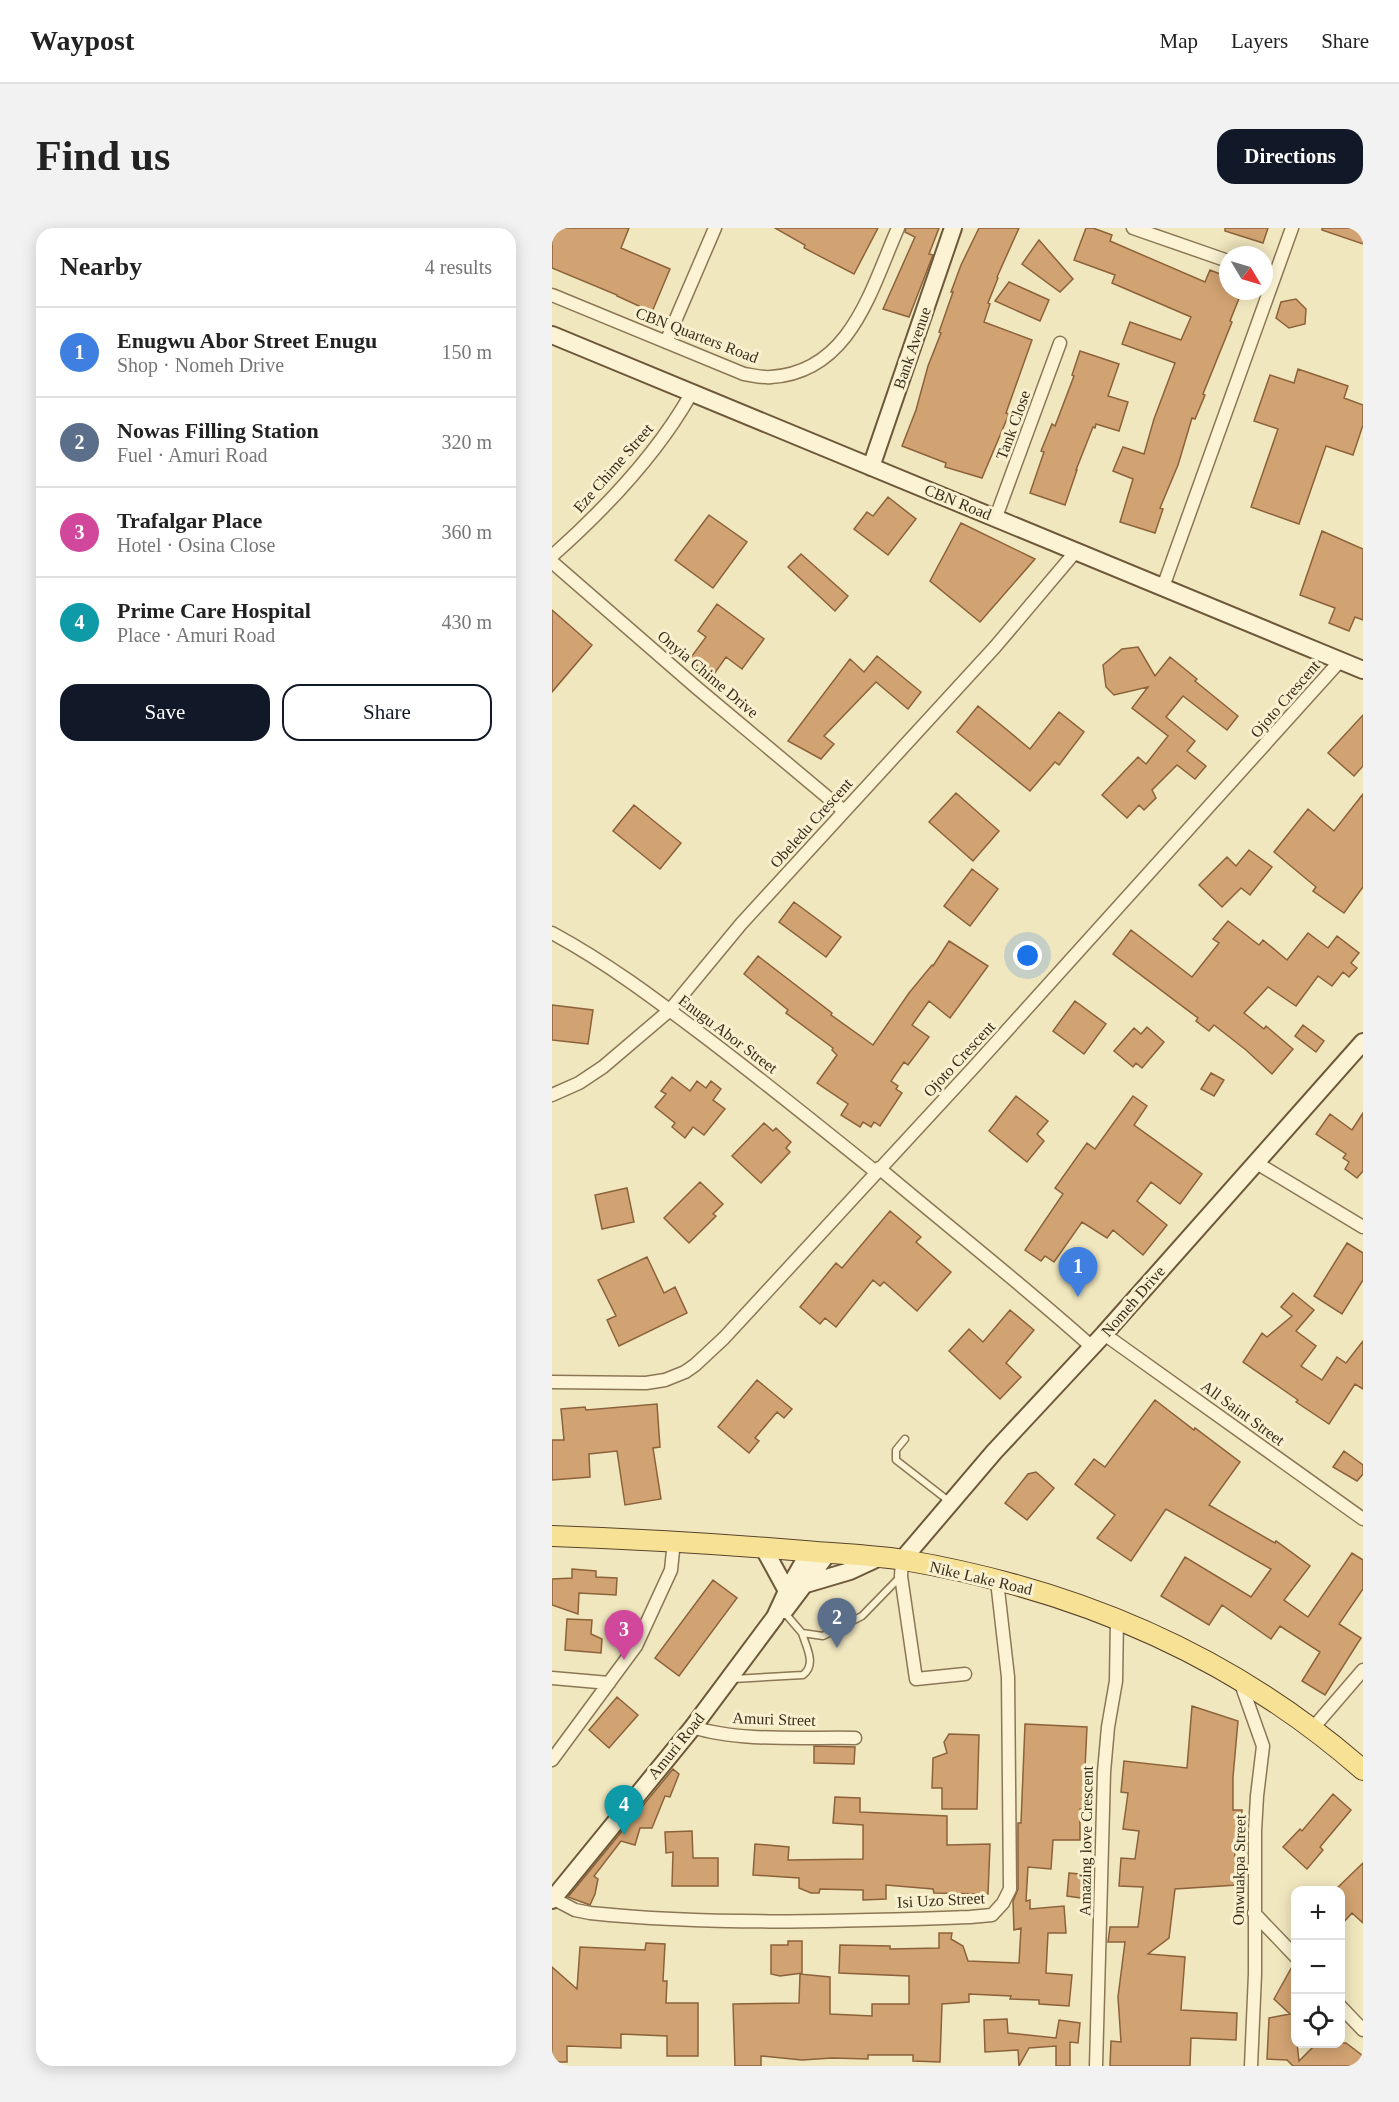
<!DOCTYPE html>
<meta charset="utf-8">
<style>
:root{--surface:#fff;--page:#f2f2f2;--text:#222;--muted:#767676;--line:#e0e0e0;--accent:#111827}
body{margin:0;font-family:"Times New Roman",serif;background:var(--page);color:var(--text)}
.controls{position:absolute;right:18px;bottom:18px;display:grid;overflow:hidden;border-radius:12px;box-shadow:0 3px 15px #0003}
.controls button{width:54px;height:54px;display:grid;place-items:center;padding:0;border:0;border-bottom:2px solid var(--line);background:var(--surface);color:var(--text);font:30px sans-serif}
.compass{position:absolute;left:667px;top:18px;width:54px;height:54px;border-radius:50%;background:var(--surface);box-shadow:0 3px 15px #0003;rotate:128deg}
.you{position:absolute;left:476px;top:728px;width:21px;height:21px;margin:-15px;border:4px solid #fff;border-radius:50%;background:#1a73e8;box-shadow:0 0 0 9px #1a73e833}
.badge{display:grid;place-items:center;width:39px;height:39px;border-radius:50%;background:var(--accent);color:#fff;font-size:20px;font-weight:700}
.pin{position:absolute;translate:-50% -50px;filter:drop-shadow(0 2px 3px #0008)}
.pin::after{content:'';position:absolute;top:32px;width:21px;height:18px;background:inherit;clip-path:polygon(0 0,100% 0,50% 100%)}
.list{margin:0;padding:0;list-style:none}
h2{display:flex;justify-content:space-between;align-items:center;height:78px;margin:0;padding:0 24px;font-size:26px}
h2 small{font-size:20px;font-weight:400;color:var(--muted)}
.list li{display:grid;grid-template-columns:39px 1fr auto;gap:18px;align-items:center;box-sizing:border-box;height:90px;padding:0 24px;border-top:2px solid var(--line)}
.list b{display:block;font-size:22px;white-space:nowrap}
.list p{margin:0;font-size:20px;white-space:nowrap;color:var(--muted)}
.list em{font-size:20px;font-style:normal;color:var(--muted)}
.actions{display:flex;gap:12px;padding:18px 24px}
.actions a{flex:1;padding:14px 0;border:2px solid var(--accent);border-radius:18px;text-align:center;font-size:21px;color:var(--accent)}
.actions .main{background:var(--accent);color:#fff}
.icon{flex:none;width:33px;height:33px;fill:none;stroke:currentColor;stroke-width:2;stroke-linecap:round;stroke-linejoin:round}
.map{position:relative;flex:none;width:811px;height:1838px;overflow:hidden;border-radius:18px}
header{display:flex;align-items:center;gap:36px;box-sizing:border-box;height:84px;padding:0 30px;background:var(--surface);border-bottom:2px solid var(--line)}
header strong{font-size:28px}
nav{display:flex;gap:33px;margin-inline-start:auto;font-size:21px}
.intro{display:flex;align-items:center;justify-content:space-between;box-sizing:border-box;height:144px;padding:0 36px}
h1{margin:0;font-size:42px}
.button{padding:15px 27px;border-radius:18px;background:var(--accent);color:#fff;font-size:21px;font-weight:700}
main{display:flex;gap:36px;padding:0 36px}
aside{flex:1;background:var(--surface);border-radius:18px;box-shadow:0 3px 15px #0003}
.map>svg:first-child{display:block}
.building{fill:#d2a372;stroke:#8c623a;stroke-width:1.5}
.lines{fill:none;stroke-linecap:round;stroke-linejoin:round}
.lane-casing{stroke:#8b7756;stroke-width:9}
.street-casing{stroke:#8b7756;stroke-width:15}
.secondary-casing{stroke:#6d583a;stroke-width:20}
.primary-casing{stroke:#58442b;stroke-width:22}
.lane{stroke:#fbf3d3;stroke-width:6}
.street{stroke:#fbf3d3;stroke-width:12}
.secondary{stroke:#fbf3d3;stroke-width:16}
.primary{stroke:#f7e194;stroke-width:20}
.labels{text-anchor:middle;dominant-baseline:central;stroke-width:6;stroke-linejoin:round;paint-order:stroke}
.street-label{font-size:16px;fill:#392d1c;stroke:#f8f0cf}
</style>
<header>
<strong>Waypost</strong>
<nav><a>Map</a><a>Layers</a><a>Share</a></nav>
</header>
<div class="intro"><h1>Find us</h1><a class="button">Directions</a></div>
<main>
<aside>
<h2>Nearby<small>4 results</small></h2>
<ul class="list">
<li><span class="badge" style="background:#3f7fe0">1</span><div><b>Enugwu Abor Street Enugu</b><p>Shop · Nomeh Drive</p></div><em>150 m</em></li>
<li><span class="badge" style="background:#5c6f8a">2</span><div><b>Nowas Filling Station</b><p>Fuel · Amuri Road</p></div><em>320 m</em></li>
<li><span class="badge" style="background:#d1479c">3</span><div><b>Trafalgar Place</b><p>Hotel · Osina Close</p></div><em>360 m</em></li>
<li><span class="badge" style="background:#0f9aa8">4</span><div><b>Prime Care Hospital</b><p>Place · Amuri Road</p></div><em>430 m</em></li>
</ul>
<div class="actions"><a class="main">Save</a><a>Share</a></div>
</aside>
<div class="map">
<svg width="811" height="1838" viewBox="0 0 811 1838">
<rect width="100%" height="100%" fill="#f1e7bf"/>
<path class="building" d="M 0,0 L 77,0 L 69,20 L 118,41 L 100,84 L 65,68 L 65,67 L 0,40 Z
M 223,0 L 326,0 L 302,46 L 252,20 L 253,17 Z
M 354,0 L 387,0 L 377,26 L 381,27 L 357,89 L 331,81 L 363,9 L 353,4 Z
M 427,0 L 467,0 L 445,49 L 446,50 L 436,75 L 438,76 L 432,94 L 480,112 L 454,185 L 457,186 L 430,250 L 393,239 L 394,235 L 350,218 L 364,182 L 376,138 L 389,105 L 387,104 L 401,64 L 399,64 L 409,37 Z
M 534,0 L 541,0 L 560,7 L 558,13 L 653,54 L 658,42 L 676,49 L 676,63 L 690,63 L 678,93 L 680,94 L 651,166 L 653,167 L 643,191 L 640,190 L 626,237 L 608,280 L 611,281 L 603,305 L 568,294 L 581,251 L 561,243 L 571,219 L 592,226 L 602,191 L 623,135 L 570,116 L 578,94 L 629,112 L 639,89 L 560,55 L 563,47 L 522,32 Z
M 673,0 L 716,0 L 711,15 L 673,3 Z
M 770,0 L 811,0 L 811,16 L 770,2 Z
M 487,12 L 521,51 L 508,64 L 470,36 Z
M 457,54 L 497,72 L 488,93 L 443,73 Z
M 744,71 L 754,81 L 753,96 L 737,100 L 724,90 L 729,74 Z
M 528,123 L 567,136 L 556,168 L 576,174 L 567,203 L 544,196 L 543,200 L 541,199 L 524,242 L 525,242 L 513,277 L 478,265 L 492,224 L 489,223 L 500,196 L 503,198 L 522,148 L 520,147 Z
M 746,141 L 796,158 L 792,170 L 811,177 L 811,197 L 801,227 L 774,218 L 747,296 L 699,279 L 726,201 L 702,193 L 718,147 L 742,155 Z
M 336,269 L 364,291 L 336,327 L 302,301 L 315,284 L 321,288 Z
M 157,287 L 195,314 L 161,360 L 123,332 Z
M 409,295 L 483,331 L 428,394 L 378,353 Z
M 770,303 L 811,321 L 811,392 L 803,389 L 797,403 L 777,395 L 783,380 L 748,367 Z
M 249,326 L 296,368 L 283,383 L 236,339 Z
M 165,376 L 212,411 L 190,441 L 174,429 L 160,449 L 137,432 L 154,409 L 146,403 Z
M 0,382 L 40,417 L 0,464 Z
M 586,419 L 603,448 L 618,429 L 645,451 L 643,453 L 686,488 L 675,502 L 631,468 L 614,489 L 643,513 L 635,523 L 654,538 L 643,551 L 625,537 L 600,562 L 604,570 L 592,582 L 587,577 L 575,590 L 550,567 L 586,529 L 594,536 L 616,508 L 580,480 L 596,459 L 562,467 L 554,459 L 551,437 L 570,421 Z
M 325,428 L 369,464 L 356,481 L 324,454 L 272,508 L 282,516 L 269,531 L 236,513 L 298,431 L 312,444 Z
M 426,478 L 478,521 L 507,484 L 532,504 L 507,537 L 503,534 L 478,563 L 405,504 Z
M 811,487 L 811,538 L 802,548 L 776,525 Z
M 404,565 L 447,603 L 421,633 L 377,594 Z
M 811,566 L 811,659 L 792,685 L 761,663 L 764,659 L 722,624 L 756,581 L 782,603 Z
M 82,577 L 129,615 L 108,641 L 61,603 Z
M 697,622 L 720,639 L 698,667 L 689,660 L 670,679 L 647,657 L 675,629 L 684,638 Z
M 420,641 L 446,661 L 418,698 L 392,678 Z
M 242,674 L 289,709 L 274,729 L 227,694 Z
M 676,693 L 707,717 L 711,712 L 735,732 L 756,705 L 776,720 L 785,708 L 807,725 L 799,735 L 805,740 L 797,749 L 791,744 L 780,758 L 766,748 L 744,778 L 716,759 L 692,785 L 712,801 L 714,798 L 741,821 L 720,846 L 694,822 L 662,797 L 657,803 L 644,793 L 646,790 L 561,726 L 579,702 L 640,749 L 667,715 L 661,711 Z
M 397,713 L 436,738 L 398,790 L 377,773 L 360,797 L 377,809 L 356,837 L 352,834 L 339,853 L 346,858 L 344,861 L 350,865 L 328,898 L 322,894 L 319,899 L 311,894 L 308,899 L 289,887 L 296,876 L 265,855 L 285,827 L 280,822 L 281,820 L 234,785 L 236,782 L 192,746 L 206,728 L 280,785 L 279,787 L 321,817 L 357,765 L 380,737 L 381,738 Z
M 523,773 L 554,796 L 532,826 L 501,803 Z
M 0,777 L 41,782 L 36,816 L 0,812 Z
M 751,797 L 772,813 L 764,824 L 743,808 Z
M 595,799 L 612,814 L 590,840 L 584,835 L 581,839 L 562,823 L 582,800 L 589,806 Z
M 659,845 L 672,852 L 662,868 L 649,861 Z
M 120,849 L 138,863 L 145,853 L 154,860 L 159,853 L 169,861 L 161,872 L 173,881 L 152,907 L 141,899 L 133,910 L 120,899 L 123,895 L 103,879 L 114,866 L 109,863 Z
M 464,868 L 496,893 L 485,906 L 492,913 L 475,934 L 437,903 Z
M 581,868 L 595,878 L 582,897 L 650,946 L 628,976 L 599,954 L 585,973 L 615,997 L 591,1027 L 561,1002 L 555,1010 L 530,994 L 502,1034 L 493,1028 L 489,1033 L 473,1022 L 511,966 L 503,960 L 535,915 L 543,921 Z
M 811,885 L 811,943 L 805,950 L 793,941 L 797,934 L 791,930 L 794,926 L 764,906 L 778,886 L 800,902 Z
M 212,895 L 221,903 L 224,900 L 239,914 L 234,920 L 238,924 L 209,955 L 180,928 Z
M 148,954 L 171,976 L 161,986 L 164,988 L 137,1015 L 112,990 Z
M 75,960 L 82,994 L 50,1001 L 43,967 Z
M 338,983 L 369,1009 L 364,1014 L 399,1044 L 365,1083 L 332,1054 L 328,1058 L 321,1052 L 284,1099 L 273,1090 L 268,1096 L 248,1079 L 284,1035 L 290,1040 Z
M 795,1015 L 811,1025 L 811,1052 L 790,1086 L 762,1068 Z
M 95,1029 L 112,1065 L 123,1059 L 135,1085 L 67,1118 L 55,1092 L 64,1088 L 46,1052 Z
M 741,1065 L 762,1082 L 744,1103 L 764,1118 L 749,1138 L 770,1152 L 785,1129 L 794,1135 L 811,1113 L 811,1161 L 803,1156 L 777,1196 L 744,1174 L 746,1172 L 691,1134 L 710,1105 L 715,1109 L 740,1088 L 729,1079 Z
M 458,1082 L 482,1102 L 454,1135 L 469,1149 L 448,1171 L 397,1123 L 417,1101 L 431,1114 Z
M 205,1152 L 240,1181 L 232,1190 L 225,1184 L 203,1210 L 207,1213 L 197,1225 L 166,1199 Z
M 603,1172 L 642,1202 L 643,1200 L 688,1234 L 657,1277 L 723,1315 L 724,1313 L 758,1338 L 732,1372 L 756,1389 L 800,1325 L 811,1332 L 811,1361 L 787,1396 L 809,1410 L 773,1467 L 750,1453 L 768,1424 L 728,1398 L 719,1411 L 670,1377 L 657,1397 L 609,1368 L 633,1329 L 699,1369 L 719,1341 L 614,1281 L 579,1333 L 545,1310 L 563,1287 L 523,1256 L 542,1231 L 553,1239 Z
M 105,1176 L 108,1219 L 101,1220 L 109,1271 L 73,1277 L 65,1223 L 37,1226 L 38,1249 L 0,1252 L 0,1212 L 12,1212 L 9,1181 L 33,1179 L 34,1182 Z
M 792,1223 L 811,1237 L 811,1246 L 805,1253 L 781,1239 Z
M 484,1244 L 502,1260 L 475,1292 L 453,1275 L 476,1246 Z
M 20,1341 L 44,1343 L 44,1349 L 65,1350 L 64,1367 L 27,1365 L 26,1386 L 0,1377 L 0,1351 L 20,1350 Z
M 161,1352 L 185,1370 L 127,1448 L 103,1430 Z
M 15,1391 L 40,1392 L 39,1406 L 50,1411 L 49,1425 L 13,1422 Z
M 65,1469 L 86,1487 L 57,1520 L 37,1502 Z
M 640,1478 L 686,1493 L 681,1549 L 681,1582 L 690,1582 L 688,1615 L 682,1615 L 685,1657 L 623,1661 L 617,1710 L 596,1726 L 633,1729 L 629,1782 L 685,1785 L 684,1812 L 639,1810 L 638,1838 L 558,1838 L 559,1813 L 569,1814 L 566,1769 L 573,1714 L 556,1714 L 558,1699 L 586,1699 L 591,1659 L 567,1658 L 569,1630 L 583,1631 L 587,1603 L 571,1601 L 576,1565 L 569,1564 L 572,1533 L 635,1540 Z
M 473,1496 L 535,1499 L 531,1581 L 528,1581 L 528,1612 L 501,1612 L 499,1641 L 476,1639 L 474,1673 L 478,1672 L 478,1681 L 512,1678 L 514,1705 L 496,1705 L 494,1745 L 520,1747 L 517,1778 L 487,1776 L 487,1772 L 458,1771 L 459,1768 L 417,1766 L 417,1774 L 390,1776 L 388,1834 L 361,1833 L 361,1827 L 316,1827 L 316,1831 L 280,1830 L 250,1832 L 209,1828 L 209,1838 L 183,1838 L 181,1776 L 247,1775 L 248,1746 L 278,1749 L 278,1786 L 320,1788 L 320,1776 L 357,1776 L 357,1748 L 287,1745 L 288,1717 L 338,1718 L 338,1721 L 387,1720 L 387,1705 L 400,1705 L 399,1711 L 411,1718 L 416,1733 L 467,1735 L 469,1700 L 462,1702 L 461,1673 L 466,1661 L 466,1595 L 469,1595 Z
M 397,1506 L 427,1507 L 425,1581 L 390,1581 L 390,1560 L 380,1560 L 381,1530 L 395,1525 L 392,1514 Z
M 262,1518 L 303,1519 L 302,1536 L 262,1535 Z
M 121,1541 L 127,1546 L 118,1569 L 113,1568 L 100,1600 L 88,1600 L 83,1617 L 69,1613 L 42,1648 L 46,1651 L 43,1666 L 38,1677 L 16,1669 Z
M 781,1566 L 799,1582 L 768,1619 L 771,1622 L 755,1641 L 731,1619 L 748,1601 L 750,1603 Z
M 283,1569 L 308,1570 L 308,1584 L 395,1588 L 395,1617 L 438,1616 L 436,1666 L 382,1665 L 381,1661 L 334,1657 L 334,1671 L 311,1672 L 311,1662 L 268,1661 L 267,1665 L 259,1665 L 247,1660 L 247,1650 L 201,1647 L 203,1616 L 237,1619 L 236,1632 L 311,1631 L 311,1597 L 281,1595 Z
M 140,1603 L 141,1630 L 166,1630 L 166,1658 L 120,1658 L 121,1624 L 114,1625 L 113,1604 Z
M 811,1635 L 811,1695 L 800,1685 L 789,1697 L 789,1662 L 783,1662 Z
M 517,1645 L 539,1647 L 536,1671 L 515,1668 Z
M 236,1713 L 250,1713 L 250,1745 L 228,1748 L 219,1746 L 219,1717 L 236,1717 Z
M 94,1715 L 113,1716 L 111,1753 L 115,1753 L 114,1775 L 146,1775 L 146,1828 L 115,1828 L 115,1808 L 69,1806 L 69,1820 L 15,1818 L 15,1834 L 0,1834 L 0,1739 L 25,1761 L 28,1719 L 93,1722 Z
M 741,1737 L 744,1737 L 744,1815 L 745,1815 L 747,1833 L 765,1815 L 794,1815 L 811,1828 L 811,1838 L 741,1838 L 735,1832 L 715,1831 L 717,1790 L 738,1786 L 722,1771 Z
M 455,1791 L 456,1805 L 504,1810 L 507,1792 L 528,1795 L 526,1815 L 518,1814 L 518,1838 L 504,1838 L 504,1818 L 477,1820 L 467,1838 L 466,1822 L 433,1824 L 432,1792 Z"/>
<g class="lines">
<g class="lane-casing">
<path id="lane" d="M 353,1211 L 344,1222 L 344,1232 L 398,1274
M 232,1384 L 250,1405 L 271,1408 L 310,1388 L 349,1348
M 181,1451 L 251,1447 C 265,1436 254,1419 250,1405"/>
</g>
<g class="street-casing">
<path id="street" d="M 581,0 L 676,33
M 0,67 L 192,146 C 200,147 210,150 219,149 C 299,144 319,61 346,0
M 114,114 L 163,0
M 444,289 L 508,115
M 0,328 C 53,281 104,228 139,166
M 0,334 L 145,460 L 292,583
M 611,359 L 740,0
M 0,705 C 54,734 103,771 152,808 C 210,852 267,898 324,944
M 0,867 L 27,855 L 51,839 L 118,782 L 189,696 L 443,419 L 525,322
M 703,934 L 811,999
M 327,940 C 398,1000 471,1057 540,1119
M 552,1106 L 811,1291
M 0,1154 L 94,1155 L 113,1152 L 133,1144 L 143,1137 L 172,1110 L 422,839 L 788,433
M 350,1332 L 349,1348 L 364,1451 L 413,1446
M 0,1450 L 57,1455
M 688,1453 L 711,1518 L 705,1568 L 703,1603 L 703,1746 L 699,1838
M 141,1499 C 186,1514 255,1509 303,1510
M 761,1500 L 811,1442
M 0,1532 L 84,1418 L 119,1342 L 122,1313
M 2,1671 L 23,1682 L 38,1685 C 164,1698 291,1693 418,1689 L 440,1687 L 451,1675 L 458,1661 L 456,1449 L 445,1353
M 702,1685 L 744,1729
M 788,1778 L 811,1802
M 544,1838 L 552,1544 L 556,1499 L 564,1453 L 565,1390"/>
</g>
<g class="secondary-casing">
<path id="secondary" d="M 0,107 L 811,442
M 319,239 L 401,0
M 211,1319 L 235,1363
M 350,1332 L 442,1224 L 552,1106 L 811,814
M 254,1356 L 298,1343 L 326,1330
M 233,1382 L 276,1325
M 0,1672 L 141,1499 L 223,1389 L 235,1363 L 258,1323"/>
</g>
<g class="primary-casing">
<path id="primary" d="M 0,1308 C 85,1311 169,1316 253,1323 C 286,1326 320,1327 352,1332 C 523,1361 680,1427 811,1542"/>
</g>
<use href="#lane" class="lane"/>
<use href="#street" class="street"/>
<use href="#secondary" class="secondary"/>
<use href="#primary" class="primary"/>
</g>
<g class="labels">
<g class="street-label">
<text transform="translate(145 107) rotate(21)">CBN Quarters Road</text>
<text transform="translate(360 120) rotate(-71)">Bank Avenue</text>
<text transform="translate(461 197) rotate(-70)">Tank Close</text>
<text transform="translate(61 240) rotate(-49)">Eze Chime Street</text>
<text transform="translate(406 274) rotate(22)">CBN Road</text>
<text transform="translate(156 446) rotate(40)">Onyia Chime Drive</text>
<text transform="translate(733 471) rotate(-49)">Ojoto Crescent</text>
<text transform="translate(259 595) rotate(-48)">Obeledu Crescent</text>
<text transform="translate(176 806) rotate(37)">Enugu Abor Street</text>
<text transform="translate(407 831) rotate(-47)">Ojoto Crescent</text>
<text transform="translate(581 1073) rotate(-49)">Nomeh Drive</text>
<text transform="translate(691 1185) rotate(36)">All Saint Street</text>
<text transform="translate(429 1350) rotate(13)">Nike Lake Road</text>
<text transform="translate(222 1491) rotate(2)">Amuri Street</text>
<text transform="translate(124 1518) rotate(-51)">Amuri Road</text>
<text transform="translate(534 1613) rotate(-89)">Amazing love Crescent</text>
<text transform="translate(687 1642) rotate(-89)">Onwuakpa Street</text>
<text transform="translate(389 1672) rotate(-3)">Isi Uzo Street</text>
</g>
</g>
</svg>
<div class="controls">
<button>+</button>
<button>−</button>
<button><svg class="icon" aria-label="locate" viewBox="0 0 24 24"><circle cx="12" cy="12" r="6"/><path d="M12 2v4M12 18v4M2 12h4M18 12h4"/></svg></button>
</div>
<svg class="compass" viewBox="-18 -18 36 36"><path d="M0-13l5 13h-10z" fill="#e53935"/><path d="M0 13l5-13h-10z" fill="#767676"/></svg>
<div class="you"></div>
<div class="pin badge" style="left:526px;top:1069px;background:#3f7fe0">1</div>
<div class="pin badge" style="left:285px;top:1420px;background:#5c6f8a">2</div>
<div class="pin badge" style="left:72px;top:1432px;background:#d1479c">3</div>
<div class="pin badge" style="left:72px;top:1607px;background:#0f9aa8">4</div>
</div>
</main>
